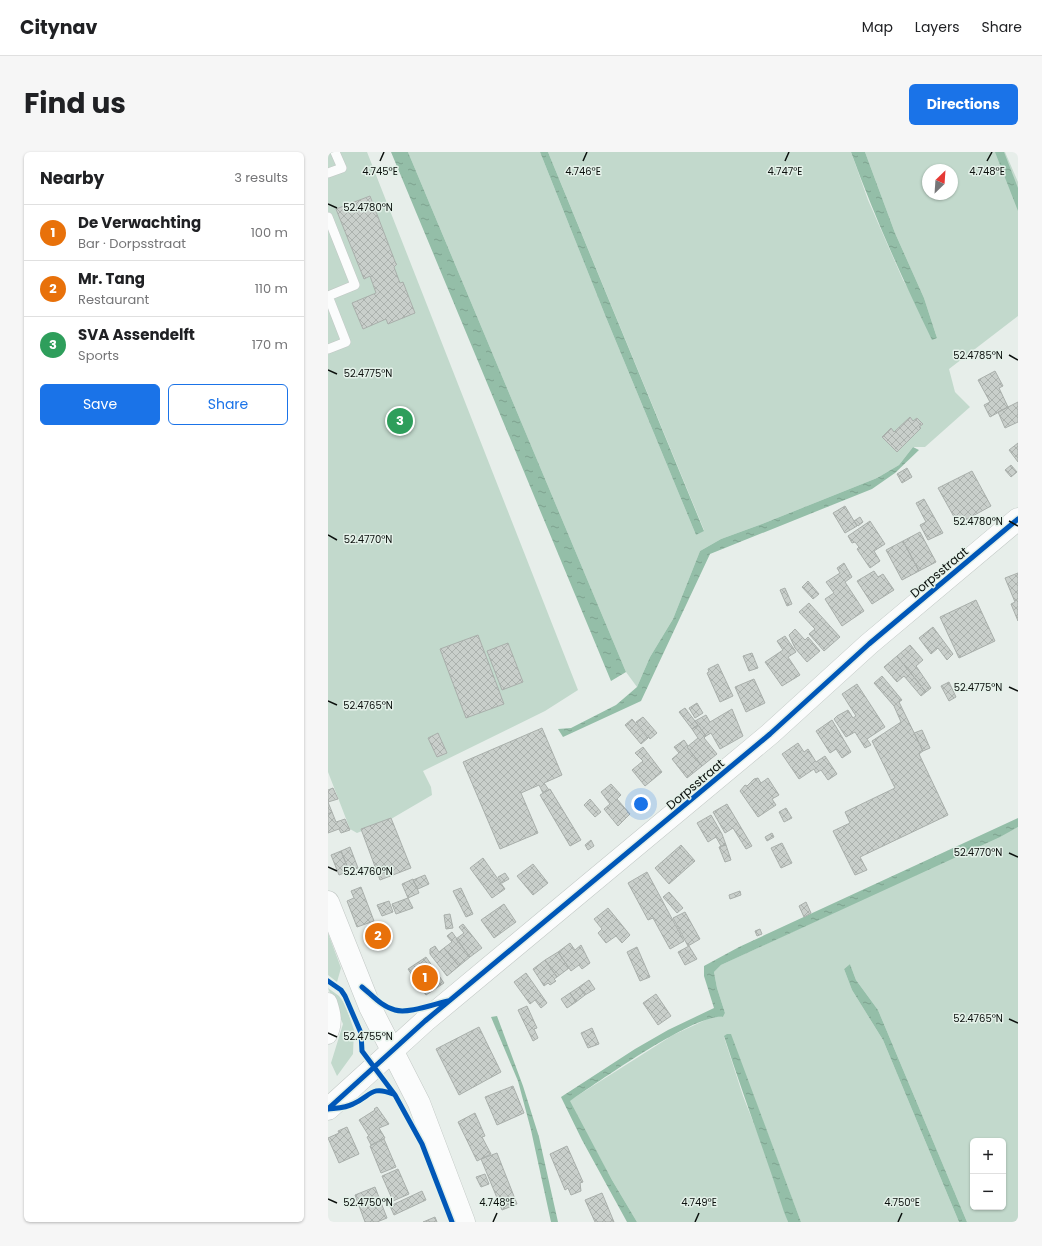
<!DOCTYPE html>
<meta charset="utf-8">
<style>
:root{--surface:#fff;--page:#f6f6f6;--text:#202124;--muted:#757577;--line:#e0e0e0;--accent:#1a73e8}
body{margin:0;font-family:Poppins,sans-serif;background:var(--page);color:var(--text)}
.controls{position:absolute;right:12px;bottom:12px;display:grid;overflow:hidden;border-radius:6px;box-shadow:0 1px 3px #0004}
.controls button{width:36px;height:36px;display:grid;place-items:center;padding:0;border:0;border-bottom:1px solid var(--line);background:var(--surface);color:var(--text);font:20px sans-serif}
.compass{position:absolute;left:594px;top:12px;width:36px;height:36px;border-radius:50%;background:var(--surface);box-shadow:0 1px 3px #0004;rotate:25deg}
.you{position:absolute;left:313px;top:652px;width:14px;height:14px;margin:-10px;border:3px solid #fff;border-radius:50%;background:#1a73e8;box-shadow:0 0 0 6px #1a73e833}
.badge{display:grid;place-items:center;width:26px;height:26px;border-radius:50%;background:var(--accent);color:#fff;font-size:13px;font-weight:700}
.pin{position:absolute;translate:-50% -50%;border:2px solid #fff;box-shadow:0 1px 4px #0006}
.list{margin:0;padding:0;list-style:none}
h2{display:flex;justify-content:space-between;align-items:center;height:52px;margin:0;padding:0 16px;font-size:17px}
h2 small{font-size:13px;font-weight:400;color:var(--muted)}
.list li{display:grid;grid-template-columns:26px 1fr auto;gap:12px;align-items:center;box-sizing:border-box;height:56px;padding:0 16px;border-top:1px solid var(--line)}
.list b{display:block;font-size:15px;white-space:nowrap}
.list p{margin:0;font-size:13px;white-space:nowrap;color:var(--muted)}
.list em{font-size:13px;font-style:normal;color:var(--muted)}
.actions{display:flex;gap:8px;padding:12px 16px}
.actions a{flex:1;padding:9px 0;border:1px solid var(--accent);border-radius:6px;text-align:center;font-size:14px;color:var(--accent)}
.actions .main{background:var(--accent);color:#fff}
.map{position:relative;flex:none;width:690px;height:1070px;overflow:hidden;border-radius:6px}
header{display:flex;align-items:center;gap:24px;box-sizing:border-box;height:56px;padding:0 20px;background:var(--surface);border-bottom:1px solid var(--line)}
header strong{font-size:19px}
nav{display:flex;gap:22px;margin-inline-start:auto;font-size:14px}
.intro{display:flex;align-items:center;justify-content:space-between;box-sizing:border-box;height:96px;padding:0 24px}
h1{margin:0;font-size:28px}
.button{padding:10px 18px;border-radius:6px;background:var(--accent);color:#fff;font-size:14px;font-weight:700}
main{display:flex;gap:24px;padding:0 24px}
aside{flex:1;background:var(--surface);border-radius:6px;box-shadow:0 1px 3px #0004}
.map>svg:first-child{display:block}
.green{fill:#c2d9cc;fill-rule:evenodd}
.water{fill:url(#water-ripples)}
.building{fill:url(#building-cross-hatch);stroke:#a9afab}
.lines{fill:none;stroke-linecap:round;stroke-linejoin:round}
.lane-casing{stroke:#c2c8c5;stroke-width:10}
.street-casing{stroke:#c2c8c5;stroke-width:19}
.secondary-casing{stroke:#c2c8c5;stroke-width:23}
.lane{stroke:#fbfcfc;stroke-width:9}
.street{stroke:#fbfcfc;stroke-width:18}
.secondary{stroke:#fbfcfc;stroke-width:22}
.cycleway-casing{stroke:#e4f1e9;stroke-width:8}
.cycleway{stroke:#0057b8;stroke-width:5}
.ticks{fill:none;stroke:#0b100d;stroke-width:1.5}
.labels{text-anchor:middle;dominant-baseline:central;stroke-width:3;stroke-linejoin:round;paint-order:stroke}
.street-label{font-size:12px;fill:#0b100d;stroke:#e4f1e9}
.ticks-label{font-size:10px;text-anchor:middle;fill:#0b100d;stroke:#e4f1e9;stroke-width:3;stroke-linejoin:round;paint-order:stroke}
</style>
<header>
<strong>Citynav</strong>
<nav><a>Map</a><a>Layers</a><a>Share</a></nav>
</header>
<div class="intro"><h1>Find us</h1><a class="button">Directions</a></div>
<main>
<aside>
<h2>Nearby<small>3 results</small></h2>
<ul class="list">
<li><span class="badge" style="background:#e8710a">1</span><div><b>De Verwachting</b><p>Bar · Dorpsstraat</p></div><em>100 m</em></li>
<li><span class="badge" style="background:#e8710a">2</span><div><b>Mr. Tang</b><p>Restaurant</p></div><em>110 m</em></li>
<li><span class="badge" style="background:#2e9e5b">3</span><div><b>SVA Assendelft</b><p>Sports</p></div><em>170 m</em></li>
</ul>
<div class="actions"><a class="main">Save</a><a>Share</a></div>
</aside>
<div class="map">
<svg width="690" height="1070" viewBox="0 0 690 1070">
<defs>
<pattern id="water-ripples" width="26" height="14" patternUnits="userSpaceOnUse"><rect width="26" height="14" fill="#94bea8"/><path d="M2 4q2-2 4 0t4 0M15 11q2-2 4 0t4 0" fill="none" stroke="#7ea28f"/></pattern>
<pattern id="building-cross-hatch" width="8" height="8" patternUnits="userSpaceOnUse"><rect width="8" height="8" fill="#c9cfcb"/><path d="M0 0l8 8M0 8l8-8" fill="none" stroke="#abb1ad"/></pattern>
</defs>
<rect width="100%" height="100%" fill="#e7eeea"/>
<path class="green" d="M 0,0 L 39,0 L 250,538 L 217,559 L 95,619 L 103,635 L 104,643 L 63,667 L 29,681 L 22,677 L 0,620 Z
M 80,0 L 212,0 L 277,163 L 368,383 L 376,378 L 220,0 L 523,0 L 540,48 L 575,128 L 609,186 L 596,146 L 567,81 L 537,0 L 677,0 L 690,30 L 690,164 L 621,217 L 627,240 L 642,255 L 597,295 L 585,295 L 571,313 L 549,326 L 434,372 L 393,387 L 372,399 L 345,467 L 322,505 L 309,535 L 298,520 ZM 600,18 L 624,18 L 624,42 L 600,42 Z
M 690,675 L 690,1070 L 639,1070 L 550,858 L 528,828 L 522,812 L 516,817 L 524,838 L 555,888 L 631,1070 L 473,1070 L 402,882 L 396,885 L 415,944 L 435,995 L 460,1070 L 309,1070 L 284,1028 L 241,949 L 345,883 L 386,864 L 395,865 L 397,861 L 389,836 L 386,820 L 393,813 ZM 645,989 L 675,989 L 675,1055 L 645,1055 Z
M 0,781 L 13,816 L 9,830 L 0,823 Z
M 0,836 L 11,844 L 17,852 L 26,878 L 25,902 L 9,924 L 3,911 L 15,872 Z"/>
<path class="water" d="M 63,0 L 80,0 L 298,520 L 283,529 Z
M 212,0 L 220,0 L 376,379 L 368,383 L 277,163 Z
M 523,0 L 537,0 L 567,81 L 596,146 L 609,186 L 604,188 C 574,126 546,64 523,0 Z
M 667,0 L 676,0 L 690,36 L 690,59 Z
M 585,295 L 591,298 L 567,321 L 544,337 L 382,402 L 313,549 L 235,585 L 230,577 L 243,576 L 288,553 L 309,535 L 322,505 L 345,467 L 372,399 L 393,387 L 434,372 L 549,326 L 571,313 Z
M 690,666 L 690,675 L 672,685 L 393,813 L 386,820 L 389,836 L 397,861 L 395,865 C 367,861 269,931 242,949 L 284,1028 L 309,1070 L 299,1070 L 254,988 L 233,945 L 307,897 L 340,878 L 386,856 L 376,824 L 376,814 L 411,795 Z
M 522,812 L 528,828 L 550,858 L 639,1070 L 631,1070 L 555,888 L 524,838 L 516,817 Z
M 169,864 L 195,934 L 211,985 L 230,1070 L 223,1070 L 203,978 L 190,929 L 163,865 Z
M 399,882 L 403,882 L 473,1070 L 460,1070 L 456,1060 C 437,1001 415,943 396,884 Z"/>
<path class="building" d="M 42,44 L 68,112 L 69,112 L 66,115 L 72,131 L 75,130 L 87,161 L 60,172 L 58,167 L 35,177 L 24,151 L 48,141 L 42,124 L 36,127 L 8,57 Z
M 667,219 L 675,234 L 671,236 L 680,255 L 662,265 L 656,253 L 662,250 L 650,228 Z
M 690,250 L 690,270 L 677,276 L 670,260 Z
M 582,265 L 585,269 L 589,266 L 595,272 L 591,275 L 593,276 L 569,300 L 554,285 L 563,276 L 566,280 Z
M 690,291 L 690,310 L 681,298 Z
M 683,313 L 689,320 L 683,325 L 677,318 Z
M 579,316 L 584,325 L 574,331 L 569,322 Z
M 644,319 L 663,354 L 630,372 L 610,336 Z
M 596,347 L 615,381 L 600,388 L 592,373 L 598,370 L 588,351 Z
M 517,354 L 529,374 L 517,381 L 505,361 Z
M 532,365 L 535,370 L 530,374 L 526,369 Z
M 542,369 L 557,392 L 546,399 L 552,409 L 542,416 L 529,397 L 531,395 L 527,390 L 524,391 L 520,384 Z
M 592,380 L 608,410 L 591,419 L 575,389 Z
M 575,389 L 591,419 L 574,428 L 558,398 Z
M 516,411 L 524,425 L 517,430 L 536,459 L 514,474 L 497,447 L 506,441 L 498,430 L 512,421 L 509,416 Z
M 546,419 L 550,425 L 555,422 L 566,438 L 544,452 L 529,429 Z
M 690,421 L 690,469 L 683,452 L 687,450 L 677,426 Z
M 480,429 L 491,442 L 485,447 L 474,435 Z
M 457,436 L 464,452 L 459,454 L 452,438 Z
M 648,448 L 667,489 L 631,506 L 612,465 Z
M 481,451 L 512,485 L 496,499 L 481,482 L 487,477 L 471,460 Z
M 605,475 L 625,502 L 619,508 L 610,496 L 603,502 L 591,486 Z
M 467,477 L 477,488 L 480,485 L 492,499 L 479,510 L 467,496 L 461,483 Z
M 150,483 L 176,552 L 138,566 L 112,497 Z
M 457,484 L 468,500 L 460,505 L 472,523 L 454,534 L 437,510 L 455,498 L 449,489 Z
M 180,491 L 195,530 L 174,538 L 159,499 Z
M 582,493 L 595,508 L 588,514 L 603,536 L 598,540 L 569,504 Z
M 424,501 L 430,516 L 421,519 L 415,504 Z
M 569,504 L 598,540 L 593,544 L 576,524 L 569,530 L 556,515 Z
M 390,512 L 405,544 L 392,550 L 379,521 L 381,520 L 380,517 Z
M 554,524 L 574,548 L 571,550 L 595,599 L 591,602 L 620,663 L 532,705 L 539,718 L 527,723 L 505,679 L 522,671 L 517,660 L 567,636 L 544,589 L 573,570 L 566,554 L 546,531 Z
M 426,527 L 437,551 L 418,560 L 407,535 Z
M 621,530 L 628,545 L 621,549 L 613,534 Z
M 529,532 L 557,575 L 539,587 L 543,593 L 537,596 L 527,580 L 518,585 L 506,567 L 509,564 L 520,558 L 525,566 L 528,564 L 514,542 Z
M 369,551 L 375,561 L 367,566 L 361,556 Z
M 357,556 L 370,573 L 364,577 L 351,560 Z
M 404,557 L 415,584 L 392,597 L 383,581 L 378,584 L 367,569 L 378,563 L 382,570 Z
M 315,565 L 329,581 L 322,587 L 308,570 Z
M 304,567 L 320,586 L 313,592 L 297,573 Z
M 504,568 L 523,600 L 514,606 L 508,597 L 502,601 L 488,579 Z
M 370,573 L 378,584 L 376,586 L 389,602 L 374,614 L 359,595 L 370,586 L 364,577 Z
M 214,576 L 234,623 L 216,631 L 221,638 L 215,641 L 211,633 L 193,641 L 210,681 L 172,697 L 135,610 Z
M 594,578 L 602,596 L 595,599 L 586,581 Z
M 110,581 L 119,601 L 109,605 L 100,586 Z
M 356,588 L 360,594 L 359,595 L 374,614 L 359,626 L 344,607 L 351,601 L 346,595 Z
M 470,591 L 476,600 L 480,597 L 488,610 L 497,604 L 509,622 L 500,628 L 493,618 L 488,621 L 486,617 L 471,627 L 454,602 Z
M 315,595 L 334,620 L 317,634 L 304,618 L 315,609 L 307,601 Z
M 430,626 L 433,631 L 440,626 L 451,643 L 444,647 L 448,653 L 430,665 L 412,639 L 417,633 L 419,634 L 426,627 Z
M 283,632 L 293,643 L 289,647 L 302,662 L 290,674 L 276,657 L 282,652 L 273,640 Z
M 5,636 L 10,647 L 0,650 L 4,660 L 0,662 L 0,638 Z
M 222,637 L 253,688 L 242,694 L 212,643 Z
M 262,647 L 273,660 L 267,665 L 256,653 Z
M 399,652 L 424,694 L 418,697 L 405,676 L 397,681 L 385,660 Z
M 458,656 L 464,666 L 456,670 L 451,660 Z
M 4,660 L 8,670 L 17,667 L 22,678 L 13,681 L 11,677 L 0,681 L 0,662 Z
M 383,663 L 394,682 L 398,693 L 393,694 L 388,685 L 380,690 L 369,671 Z
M 63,666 L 83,716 L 52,728 L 33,677 Z
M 444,681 L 446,685 L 439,689 L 437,685 Z
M 263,688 L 266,694 L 260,698 L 257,693 Z
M 454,691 L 464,711 L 453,716 L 443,696 Z
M 353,693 L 367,709 L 341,732 L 327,716 Z
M 398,693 L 403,708 L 397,710 L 391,695 Z
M 22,695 L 30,716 L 21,719 L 13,699 Z
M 13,699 L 21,719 L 11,723 L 3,703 Z
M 155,706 L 177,737 L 164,746 L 142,716 Z
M 205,712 L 220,731 L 205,743 L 189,724 Z
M 319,720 L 356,789 L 342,797 L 325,766 L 320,768 L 300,731 Z
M 177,721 L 181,727 L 174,731 L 170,725 Z
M 97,723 L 101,732 L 90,737 L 85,728 Z
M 85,727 L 91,741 L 80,746 L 74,732 Z
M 33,735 L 46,769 L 29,775 L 19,749 L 26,746 L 23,739 Z
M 133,736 L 145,762 L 138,765 L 125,739 Z
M 412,739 L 413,743 L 402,747 L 401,743 Z
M 341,740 L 355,756 L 349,761 L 335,745 Z
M 80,746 L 85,756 L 68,762 L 64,752 Z
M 61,749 L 65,760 L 54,764 L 49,753 Z
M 478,750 L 483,761 L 476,765 L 471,754 Z
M 176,752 L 188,770 L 166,786 L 153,768 Z
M 280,756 L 302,783 L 294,791 L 288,784 L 278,791 L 270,781 L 274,777 L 266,767 Z
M 357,760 L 372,787 L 360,794 L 345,766 Z
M 122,762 L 125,776 L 118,777 L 116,763 Z
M 135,772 L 154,796 L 142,805 L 128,787 L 136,781 L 131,775 Z
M 57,775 L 62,787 L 43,794 L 38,782 Z
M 432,777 L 434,782 L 429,784 L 427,779 Z
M 124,780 L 142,805 L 131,814 L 116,796 L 124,790 L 119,784 Z
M 242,791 L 247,798 L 253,793 L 262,811 L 254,817 L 251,813 L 243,819 L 230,800 Z
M 107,794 L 111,800 L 116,796 L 131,814 L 119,824 L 102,802 L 102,797 Z
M 361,794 L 369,807 L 357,813 L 350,800 Z
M 309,795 L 322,825 L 312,829 L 299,800 Z
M 230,800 L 241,816 L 229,825 L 217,808 Z
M 98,805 L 116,831 L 98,843 L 92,835 L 90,836 L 85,830 L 88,829 L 80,817 Z
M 217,808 L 229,825 L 226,827 L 228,829 L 222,833 L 220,831 L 216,834 L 205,817 Z
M 198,821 L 219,851 L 213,856 L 207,848 L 202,852 L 186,830 Z
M 261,828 L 267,837 L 257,843 L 251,835 Z
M 251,835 L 257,843 L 248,850 L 242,841 Z
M 242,841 L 248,850 L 239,856 L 233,847 Z
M 328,842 L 343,864 L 330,873 L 315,851 Z
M 199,854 L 209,876 L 206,877 L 210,886 L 205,889 L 190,858 Z
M 151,875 L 173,920 L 131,943 L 108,897 Z
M 264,876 L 271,892 L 260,896 L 253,881 Z
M 185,934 L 196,961 L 169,973 L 157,945 Z
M 49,955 L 61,972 L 51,976 L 57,986 L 43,993 L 39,985 L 41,984 L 31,968 L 47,958 L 46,957 Z
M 147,961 L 157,984 L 154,985 L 163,1002 L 149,1009 L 130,970 Z
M 19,975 L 31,1002 L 11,1011 L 0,986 L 11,981 L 10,979 Z
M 56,987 L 68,1015 L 53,1021 L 42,994 Z
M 239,994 L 255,1030 L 252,1031 L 253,1039 L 243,1043 L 240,1036 L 237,1038 L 222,1002 Z
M 169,1001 L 189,1052 L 174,1058 L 153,1007 Z
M 70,1017 L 81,1042 L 65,1049 L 54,1024 Z
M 157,1022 L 161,1032 L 153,1035 L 148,1025 Z
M 47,1035 L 59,1066 L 49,1070 L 37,1070 L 27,1043 Z
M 94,1039 L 98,1048 L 66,1063 L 62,1054 Z
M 274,1041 L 286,1070 L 267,1070 L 257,1048 Z
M 107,1065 L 109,1070 L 95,1070 Z"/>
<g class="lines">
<g class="lane-casing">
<path id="lane" d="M 0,21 L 14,16 L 7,0
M 0,65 L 27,133 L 0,144 L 18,190 L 0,197"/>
</g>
<g class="street-casing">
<path id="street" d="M 0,850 C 4,862 6,871 0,883"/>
</g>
<g class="secondary-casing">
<path id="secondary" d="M 0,750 L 42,855 L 91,951 L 136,1070
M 0,957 L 97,869 L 442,582 L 541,492 L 690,367"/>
</g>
<use href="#lane" class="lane"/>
<use href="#street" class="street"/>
<use href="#secondary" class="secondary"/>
<g class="cycleway-casing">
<path id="cycleway" d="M 0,829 L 13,838 L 17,844 L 33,881 L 34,899 L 67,943 L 94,992 L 124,1070
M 34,835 C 44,843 54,855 67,858 C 80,862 106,852 120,849
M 0,957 L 97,869 L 442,582 L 541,492 L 690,367
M 0,957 C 8,956 18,956 25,952 C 43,944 43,933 65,942"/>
</g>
<use href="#cycleway" class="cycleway"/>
</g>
<path class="ticks" d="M 52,9 L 56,0M 255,9 L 259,0M 457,9 L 461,0M 659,9 L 664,0M 0,52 L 9,56M 681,203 L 690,208M 0,218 L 9,222M 681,369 L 690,374M 0,383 L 9,388M 681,535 L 690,539M 0,549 L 9,553M 681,701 L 690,705M 0,715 L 9,719M 681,867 L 690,871M 0,881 L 9,885M 0,1047 L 9,1051M 165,1070 L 169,1061M 367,1070 L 371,1061M 570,1070 L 574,1061"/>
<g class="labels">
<g class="street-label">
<text transform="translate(611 420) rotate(-40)">Dorpsstraat</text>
<text transform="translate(367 632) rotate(-40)">Dorpsstraat</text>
</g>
</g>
<g class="ticks-label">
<text x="52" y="23">4.745°E</text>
<text x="255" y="23">4.746°E</text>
<text x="457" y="23">4.747°E</text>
<text x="659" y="23">4.748°E</text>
<text x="40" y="59">52.4780°N</text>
<text x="650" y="207">52.4785°N</text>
<text x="40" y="225">52.4775°N</text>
<text x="650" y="373">52.4780°N</text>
<text x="40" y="391">52.4770°N</text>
<text x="650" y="539">52.4775°N</text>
<text x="40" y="557">52.4765°N</text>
<text x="650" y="704">52.4770°N</text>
<text x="40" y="723">52.4760°N</text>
<text x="650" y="870">52.4765°N</text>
<text x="40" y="888">52.4755°N</text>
<text x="40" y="1054">52.4750°N</text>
<text x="169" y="1054">4.748°E</text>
<text x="371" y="1054">4.749°E</text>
<text x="574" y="1054">4.750°E</text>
</g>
</svg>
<div class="controls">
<button>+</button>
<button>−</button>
</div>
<svg class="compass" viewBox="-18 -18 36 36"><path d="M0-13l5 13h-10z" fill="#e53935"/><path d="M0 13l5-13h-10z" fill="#757577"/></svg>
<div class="you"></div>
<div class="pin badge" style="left:97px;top:826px;background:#e8710a">1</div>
<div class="pin badge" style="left:50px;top:784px;background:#e8710a">2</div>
<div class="pin badge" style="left:72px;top:269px;background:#2e9e5b">3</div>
</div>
</main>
